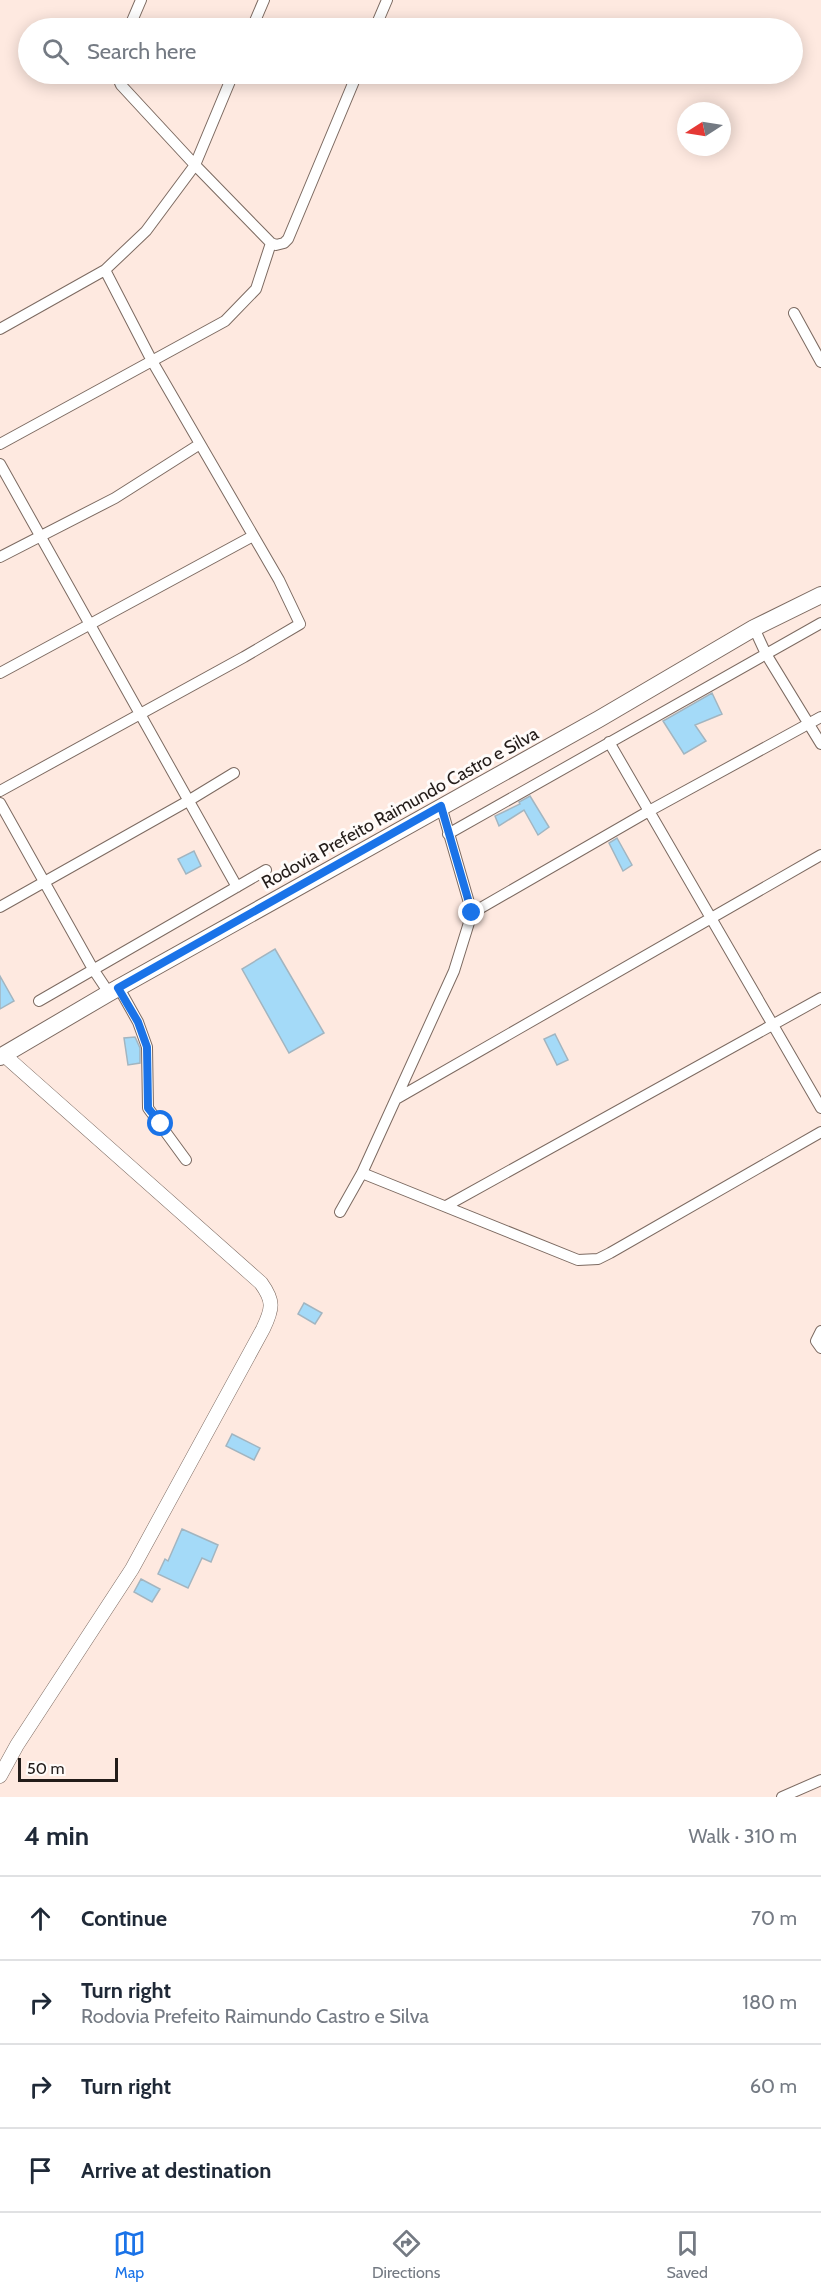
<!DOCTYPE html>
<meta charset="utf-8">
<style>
:root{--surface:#fff;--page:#f2f2f3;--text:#1f2937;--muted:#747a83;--line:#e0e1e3;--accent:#1a73e8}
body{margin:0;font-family:Cabin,sans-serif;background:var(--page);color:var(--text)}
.compass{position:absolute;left:677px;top:102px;width:54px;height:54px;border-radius:50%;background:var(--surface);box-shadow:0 3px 15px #0003;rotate:258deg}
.scale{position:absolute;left:18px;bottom:15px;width:100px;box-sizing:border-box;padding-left:6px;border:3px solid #231c19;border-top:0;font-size:16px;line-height:21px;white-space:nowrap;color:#231c19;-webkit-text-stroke:4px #fffbf9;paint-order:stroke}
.stop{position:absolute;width:18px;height:18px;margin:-14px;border:4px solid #1a73e8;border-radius:50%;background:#fff}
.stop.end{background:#1a73e8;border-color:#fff;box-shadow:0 2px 6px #0008}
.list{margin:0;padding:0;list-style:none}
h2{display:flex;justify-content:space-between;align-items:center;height:78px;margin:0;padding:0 24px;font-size:26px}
h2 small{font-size:20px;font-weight:400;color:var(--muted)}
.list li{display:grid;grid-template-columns:39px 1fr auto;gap:18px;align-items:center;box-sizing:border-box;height:84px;padding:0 24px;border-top:2px solid var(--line)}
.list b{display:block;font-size:22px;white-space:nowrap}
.list p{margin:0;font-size:20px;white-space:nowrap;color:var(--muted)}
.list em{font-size:20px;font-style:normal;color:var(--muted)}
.icon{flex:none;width:33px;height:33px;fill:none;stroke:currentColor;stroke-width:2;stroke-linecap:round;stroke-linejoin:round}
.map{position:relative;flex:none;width:821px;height:1797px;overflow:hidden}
.search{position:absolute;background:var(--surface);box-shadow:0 3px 15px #0003;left:18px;right:18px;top:18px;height:66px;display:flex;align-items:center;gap:15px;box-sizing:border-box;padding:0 21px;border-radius:33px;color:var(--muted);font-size:22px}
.sheet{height:414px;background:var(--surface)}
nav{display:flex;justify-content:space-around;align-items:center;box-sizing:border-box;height:84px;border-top:2px solid var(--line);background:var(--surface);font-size:16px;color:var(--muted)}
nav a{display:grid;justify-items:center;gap:3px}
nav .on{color:var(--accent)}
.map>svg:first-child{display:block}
.building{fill:#a4daf8;stroke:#a2b5c0;stroke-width:1.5}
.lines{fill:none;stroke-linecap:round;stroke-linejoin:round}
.minor-casing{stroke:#7c6a61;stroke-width:12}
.tertiary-casing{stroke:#7c6a61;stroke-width:15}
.primary-casing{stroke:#7c6a61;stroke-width:18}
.minor{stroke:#fff;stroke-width:10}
.tertiary{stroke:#fff;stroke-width:14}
.primary{stroke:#fff;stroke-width:16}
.route{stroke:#1a73e8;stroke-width:8}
.labels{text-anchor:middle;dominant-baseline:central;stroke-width:6;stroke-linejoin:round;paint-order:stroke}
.street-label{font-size:18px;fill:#231c19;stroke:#fffbf9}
</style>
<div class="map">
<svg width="821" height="1797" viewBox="0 0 821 1797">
<rect width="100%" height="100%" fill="#fee9e0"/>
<path class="building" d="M 712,693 L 722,714 L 695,725 L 706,741 L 684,754 L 663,721 Z
M 530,796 L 549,827 L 538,835 L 524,810 L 499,826 L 495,816 L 520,804 L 519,802 Z
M 617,838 L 632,865 L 623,871 L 609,843 Z
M 194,851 L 201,866 L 186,874 L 178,859 Z
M 275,949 L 324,1033 L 289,1053 L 242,969 Z
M 0,976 L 14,1001 L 0,1009 Z
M 555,1034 L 568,1060 L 557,1065 L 544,1039 Z
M 135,1037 L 140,1048 L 140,1063 L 128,1065 L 124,1038 Z
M 304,1303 L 322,1313 L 315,1324 L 298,1314 Z
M 232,1434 L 260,1448 L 254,1460 L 226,1446 Z
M 182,1529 L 218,1545 L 211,1562 L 202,1558 L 188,1588 L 158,1574 L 165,1559 L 168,1561 Z
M 141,1579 L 160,1589 L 152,1602 L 134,1592 Z"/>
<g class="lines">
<g class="minor-casing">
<path id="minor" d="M 129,28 L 141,0
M 252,28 L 264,0
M 375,28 L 387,0
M 116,74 L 121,85 L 195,165 L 271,243 L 276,245 L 284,243 L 288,239 L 357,74
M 794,313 L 821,362
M 0,329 L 105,270 L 146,231 L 195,165 L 233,74
M 0,444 L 225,321 L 256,289 L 271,243
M 0,464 L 237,887
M 0,557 L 115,498 L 200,444
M 754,628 L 766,654 L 821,744
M 0,673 L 253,536
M 609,742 L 821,1108
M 0,791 L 244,657 L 300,624 L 279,580 L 152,361 L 105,270
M 0,803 L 93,969 L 109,993
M 448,834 L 821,623
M 0,907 L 188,801 L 234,773
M 472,913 L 649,811 L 821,717
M 119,988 L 138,1022 L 147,1047 L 148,1108 L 186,1160
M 39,1001 L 266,870
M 396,1099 L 821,855
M 362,1173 L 578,1260 L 598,1259 L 610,1253 L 821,1132
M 446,1206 L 821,998
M 340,1212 L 362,1173 L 454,971 L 472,913 L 441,806
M 821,1331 L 816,1341 L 821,1348
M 782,1797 L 821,1780"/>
</g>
<g class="tertiary-casing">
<path id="tertiary" d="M 0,1776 L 17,1745 L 132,1569 L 263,1329 C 273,1308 274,1301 261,1283 L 4,1055"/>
</g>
<g class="primary-casing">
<path id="primary" d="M 0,1057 L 109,993 L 599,719 L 754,628 L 821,595"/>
</g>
<use href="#minor" class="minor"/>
<use href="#tertiary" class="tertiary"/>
<use href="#primary" class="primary"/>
</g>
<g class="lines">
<path class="route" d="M 161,1124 L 148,1108 L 147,1047 L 138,1022 L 118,988 L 441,806 L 472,913"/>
</g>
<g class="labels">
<g class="street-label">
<text transform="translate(400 808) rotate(-29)">Rodovia Prefeito Raimundo Castro e Silva</text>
</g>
</g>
</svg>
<svg class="compass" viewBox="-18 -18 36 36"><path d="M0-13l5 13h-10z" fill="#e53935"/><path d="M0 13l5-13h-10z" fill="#747a83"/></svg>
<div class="scale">50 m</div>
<div class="stop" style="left:161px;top:1124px"></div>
<div class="stop end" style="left:472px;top:913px"></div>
<div class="search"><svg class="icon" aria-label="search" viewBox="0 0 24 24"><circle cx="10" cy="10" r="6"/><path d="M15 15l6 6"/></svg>Search here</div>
</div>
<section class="sheet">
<h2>4 min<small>Walk · 310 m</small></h2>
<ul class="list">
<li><svg class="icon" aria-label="ahead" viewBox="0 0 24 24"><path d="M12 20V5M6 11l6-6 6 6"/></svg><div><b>Continue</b></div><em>70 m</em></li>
<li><svg class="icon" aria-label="right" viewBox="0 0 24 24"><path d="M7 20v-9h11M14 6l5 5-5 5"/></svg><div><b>Turn right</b><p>Rodovia Prefeito Raimundo Castro e Silva</p></div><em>180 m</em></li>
<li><svg class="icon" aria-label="right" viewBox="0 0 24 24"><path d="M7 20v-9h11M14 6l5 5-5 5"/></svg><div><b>Turn right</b></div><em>60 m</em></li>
<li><svg class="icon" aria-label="arrive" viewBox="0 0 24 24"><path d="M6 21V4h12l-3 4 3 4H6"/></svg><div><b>Arrive at destination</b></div></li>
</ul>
</section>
<nav>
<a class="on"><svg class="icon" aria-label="map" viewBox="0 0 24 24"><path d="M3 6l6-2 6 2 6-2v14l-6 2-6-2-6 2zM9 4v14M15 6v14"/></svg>Map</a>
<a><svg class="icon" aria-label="directions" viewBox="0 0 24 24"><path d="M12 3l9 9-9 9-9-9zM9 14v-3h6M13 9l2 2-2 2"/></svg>Directions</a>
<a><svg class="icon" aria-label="saved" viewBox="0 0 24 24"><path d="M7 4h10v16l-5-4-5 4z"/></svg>Saved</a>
</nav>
